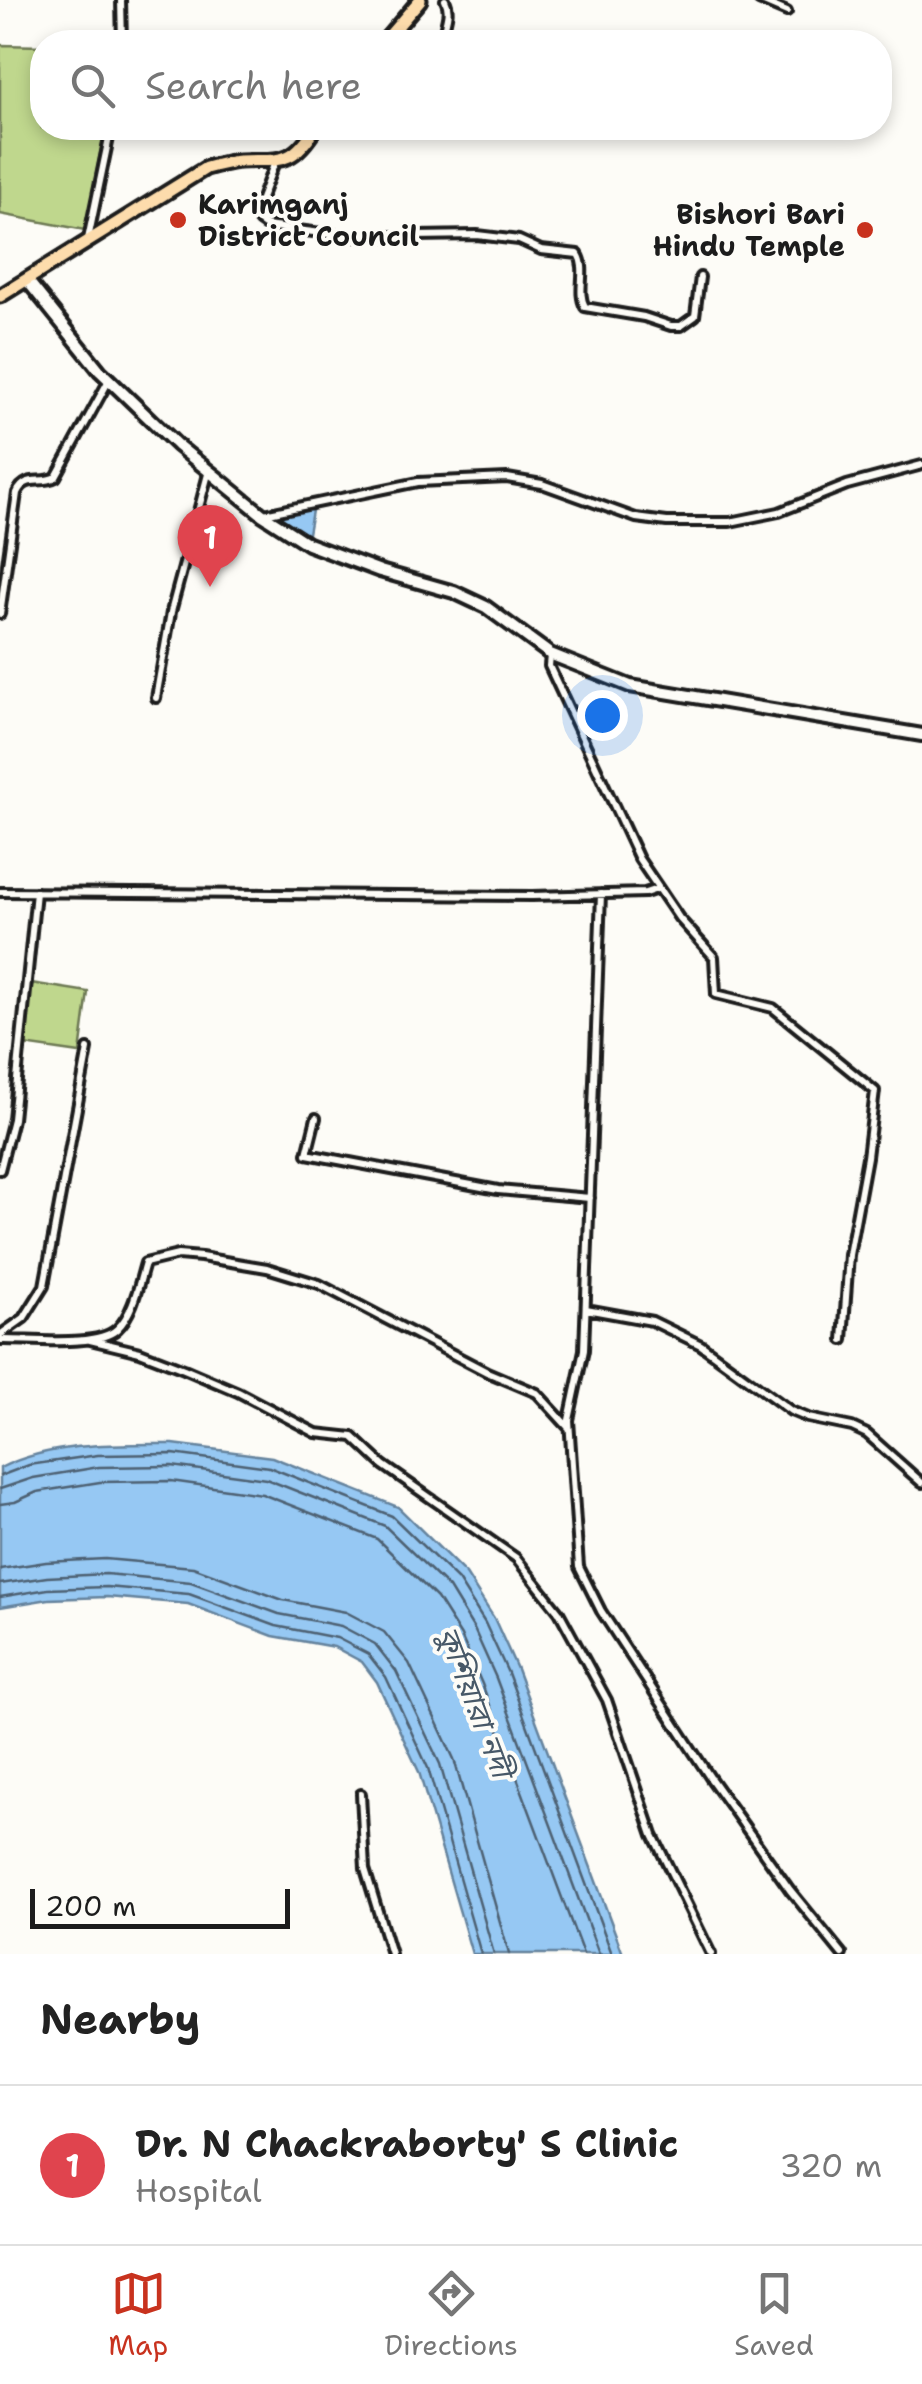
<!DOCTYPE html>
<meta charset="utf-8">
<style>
:root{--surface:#fff;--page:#f6f6f6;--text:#222;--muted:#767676;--line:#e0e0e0;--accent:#c8321e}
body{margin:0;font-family:"Shantell Sans","Noto Sans Bengali",sans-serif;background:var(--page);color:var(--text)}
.scale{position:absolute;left:30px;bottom:25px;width:260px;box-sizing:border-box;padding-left:10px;border:5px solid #1c1c1c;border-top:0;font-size:28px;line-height:35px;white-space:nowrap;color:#1c1c1c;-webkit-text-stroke:8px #fdfcf7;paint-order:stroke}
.you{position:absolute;left:602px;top:715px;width:35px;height:35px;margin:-25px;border:8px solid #fff;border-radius:50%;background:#1a73e8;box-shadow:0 0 0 15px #1a73e833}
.badge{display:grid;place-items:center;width:65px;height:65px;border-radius:50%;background:var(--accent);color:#fff;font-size:32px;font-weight:700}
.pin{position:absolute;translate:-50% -82px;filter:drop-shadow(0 2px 5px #0008)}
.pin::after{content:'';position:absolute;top:52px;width:35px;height:30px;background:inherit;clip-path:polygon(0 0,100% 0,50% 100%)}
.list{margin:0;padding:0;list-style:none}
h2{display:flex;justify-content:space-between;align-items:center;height:130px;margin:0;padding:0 40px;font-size:42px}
h2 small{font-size:32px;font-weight:400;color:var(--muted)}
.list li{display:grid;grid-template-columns:65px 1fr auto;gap:30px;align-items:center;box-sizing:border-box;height:160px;padding:0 40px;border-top:2px solid var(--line)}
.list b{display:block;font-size:38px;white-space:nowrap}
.list p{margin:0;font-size:32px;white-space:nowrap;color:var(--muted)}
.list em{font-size:32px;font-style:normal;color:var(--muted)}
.icon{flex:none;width:55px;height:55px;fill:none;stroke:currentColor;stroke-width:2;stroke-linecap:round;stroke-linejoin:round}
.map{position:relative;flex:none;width:922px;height:1954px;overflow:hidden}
.search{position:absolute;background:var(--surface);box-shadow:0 5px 15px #0003;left:30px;right:30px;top:30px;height:110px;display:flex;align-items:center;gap:25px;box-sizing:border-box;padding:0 35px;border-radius:40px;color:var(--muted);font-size:38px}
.sheet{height:290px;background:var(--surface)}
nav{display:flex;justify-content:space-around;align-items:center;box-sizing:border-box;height:140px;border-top:2px solid var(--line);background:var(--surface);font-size:28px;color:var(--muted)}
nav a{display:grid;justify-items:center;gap:5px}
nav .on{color:var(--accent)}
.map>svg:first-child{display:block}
.green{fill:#bfd78d;stroke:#6e7a54;stroke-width:2.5}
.water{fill:#96c8f3;stroke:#65839d;stroke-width:2.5}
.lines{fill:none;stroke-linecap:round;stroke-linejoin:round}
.shore{stroke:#4d6172;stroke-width:2.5}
.minor-casing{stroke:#1c1c1c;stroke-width:14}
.secondary-casing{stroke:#1c1c1c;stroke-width:18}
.trunk-casing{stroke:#1c1c1c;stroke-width:19}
.minor{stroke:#fdfcf7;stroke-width:6}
.secondary{stroke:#fdfcf7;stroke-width:10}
.trunk{stroke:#fddcac;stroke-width:11}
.poi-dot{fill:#c8321e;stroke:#fdfcf7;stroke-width:4}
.labels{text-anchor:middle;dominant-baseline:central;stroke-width:8;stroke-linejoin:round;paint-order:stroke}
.poi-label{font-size:28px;font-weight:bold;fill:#1c1c1c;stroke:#fdfcf7;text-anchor:start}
.water-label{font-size:30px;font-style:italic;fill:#475867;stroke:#fdfcf7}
</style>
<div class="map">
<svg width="922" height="1954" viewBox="0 0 922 1954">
<rect width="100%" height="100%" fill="#fdfcf7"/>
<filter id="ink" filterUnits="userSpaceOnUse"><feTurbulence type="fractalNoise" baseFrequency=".01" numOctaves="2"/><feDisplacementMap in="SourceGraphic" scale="20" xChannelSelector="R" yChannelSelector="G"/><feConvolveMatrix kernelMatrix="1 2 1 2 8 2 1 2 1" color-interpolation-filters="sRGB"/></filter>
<g filter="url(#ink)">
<path class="green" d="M 0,45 L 42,46 L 42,128 L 105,128 L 85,230 L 0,214 Z
M 31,983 L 88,992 L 80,1053 L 24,1045 Z"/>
<path class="water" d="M 313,505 L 307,539 L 269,515 Z
M 173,1444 L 272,1457 L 398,1507 L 466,1574 L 494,1618 L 517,1669 L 623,1954 L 472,1954 L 419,1772 L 377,1682 L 362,1662 L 334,1647 L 273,1636 L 188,1604 L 107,1597 L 49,1599 L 0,1607 L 0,1468 C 53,1442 115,1444 173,1444 Z"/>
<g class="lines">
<path class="shore" d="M 0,1476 L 29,1465 L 98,1455 L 173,1454 L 269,1467 L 392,1516 L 458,1580 L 485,1623 L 508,1673 L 612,1954
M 0,1489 L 33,1478 L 99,1467 L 172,1466 L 266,1479 L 385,1526 L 449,1588 L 474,1629 L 496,1678 L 599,1954
M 0,1504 L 15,1502 L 37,1492 L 100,1482 L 171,1481 L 262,1494 L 377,1539 L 437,1598 L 461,1636 L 482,1684 L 583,1954
M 0,1569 L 46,1562 L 105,1559 L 193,1567 L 283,1600 L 346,1612 L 384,1632 L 409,1663 L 454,1759 L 509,1954
M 0,1584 L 47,1577 L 106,1574 L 191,1582 L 279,1614 L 341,1626 L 375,1644 L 396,1671 L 440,1764 L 494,1954
M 0,1597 L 48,1589 L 106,1587 L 189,1594 L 276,1626 L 337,1638 L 368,1654 L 386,1677 L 428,1768 L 481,1954"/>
<g class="minor-casing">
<path id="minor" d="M 121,0 L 122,42
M 759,0 L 787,12
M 445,42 C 440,27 453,15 445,0
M 275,162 L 259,204 L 259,221 L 266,226 L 353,237 L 477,235 L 519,240 L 541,250 L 578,254 C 588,270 576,291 585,307 L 644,317 L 671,326 L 681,326 L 695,316 L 700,277
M 88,239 L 111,128
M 264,514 L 418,482 L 507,478 L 542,484 L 636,518 L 667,522 L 730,522 L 779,512 L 847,485 L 922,465
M 0,614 L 17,493 C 26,474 40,485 56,477 L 109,380
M 550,655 L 549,666 L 639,859 L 679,918 L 714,957 L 716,994 L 773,1008 L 875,1091 L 867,1157 L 849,1255 L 843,1340
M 156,698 L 171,612 L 208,474
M 0,892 L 532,896 L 645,893 L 657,889
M 601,894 L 584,1350 L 569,1420 L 579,1567 L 601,1611 L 711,1779 L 790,1890 L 842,1954
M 316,1118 L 307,1154 L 498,1190 L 590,1198
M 0,1170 L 13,1119 L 36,892
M 586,1309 L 652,1321 L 701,1345 L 791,1411 L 808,1418 L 852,1427 L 867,1434 L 922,1483
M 0,1335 L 24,1318 L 44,1286 L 88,1049
M 0,1340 C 28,1339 97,1348 117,1329 C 133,1314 139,1283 145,1263 L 178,1255 L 201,1257 L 267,1268 L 319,1284 L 487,1372 L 537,1393 L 569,1428
M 90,1340 L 140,1352 L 184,1369 L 238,1392 L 316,1433 L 353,1437 L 383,1465 L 516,1558 L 559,1612 L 607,1700 L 653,1835 L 711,1954
M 361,1794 L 365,1869 L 391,1954"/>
</g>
<g class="secondary-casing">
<path id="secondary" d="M 27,280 L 100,371 L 177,445 L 263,515 L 308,544 L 380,571 L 454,592 L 486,607 L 550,654 L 630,686 L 922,735"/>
</g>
<g class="trunk-casing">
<path id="trunk" d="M 384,42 L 420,0
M 0,296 L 206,168 C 217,165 228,162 239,161 C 279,159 291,167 315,128"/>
</g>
<use href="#minor" class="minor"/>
<use href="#secondary" class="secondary"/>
<use href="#trunk" class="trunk"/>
</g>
</g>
<g class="poi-dot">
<circle cx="178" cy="220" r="10"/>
<circle cx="865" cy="230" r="10"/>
</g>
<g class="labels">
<g class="poi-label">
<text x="198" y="204">Karimganj<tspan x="198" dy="32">District Council</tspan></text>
<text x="845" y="214" text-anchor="end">Bishori Bari<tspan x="845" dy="32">Hindu Temple</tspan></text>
</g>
<g class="water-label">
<text transform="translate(475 1702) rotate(69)">কুশিয়ারা নদী</text>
</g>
</g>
</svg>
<div class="scale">200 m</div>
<div class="you"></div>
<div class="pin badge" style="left:210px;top:587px;background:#e0444e">1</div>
<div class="search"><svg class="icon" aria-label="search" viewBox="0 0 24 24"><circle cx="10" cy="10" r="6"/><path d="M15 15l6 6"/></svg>Search here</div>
</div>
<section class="sheet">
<h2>Nearby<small></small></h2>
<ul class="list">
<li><span class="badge" style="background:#e0444e">1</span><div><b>Dr. N Chackraborty' S Clinic</b><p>Hospital</p></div><em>320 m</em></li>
</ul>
</section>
<nav>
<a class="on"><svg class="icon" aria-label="map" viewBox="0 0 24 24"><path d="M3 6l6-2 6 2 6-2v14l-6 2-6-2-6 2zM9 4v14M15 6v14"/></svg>Map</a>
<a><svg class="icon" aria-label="directions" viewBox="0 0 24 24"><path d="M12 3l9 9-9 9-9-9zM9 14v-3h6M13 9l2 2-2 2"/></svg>Directions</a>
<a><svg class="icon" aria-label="saved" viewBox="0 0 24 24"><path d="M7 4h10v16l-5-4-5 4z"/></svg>Saved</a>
</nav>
